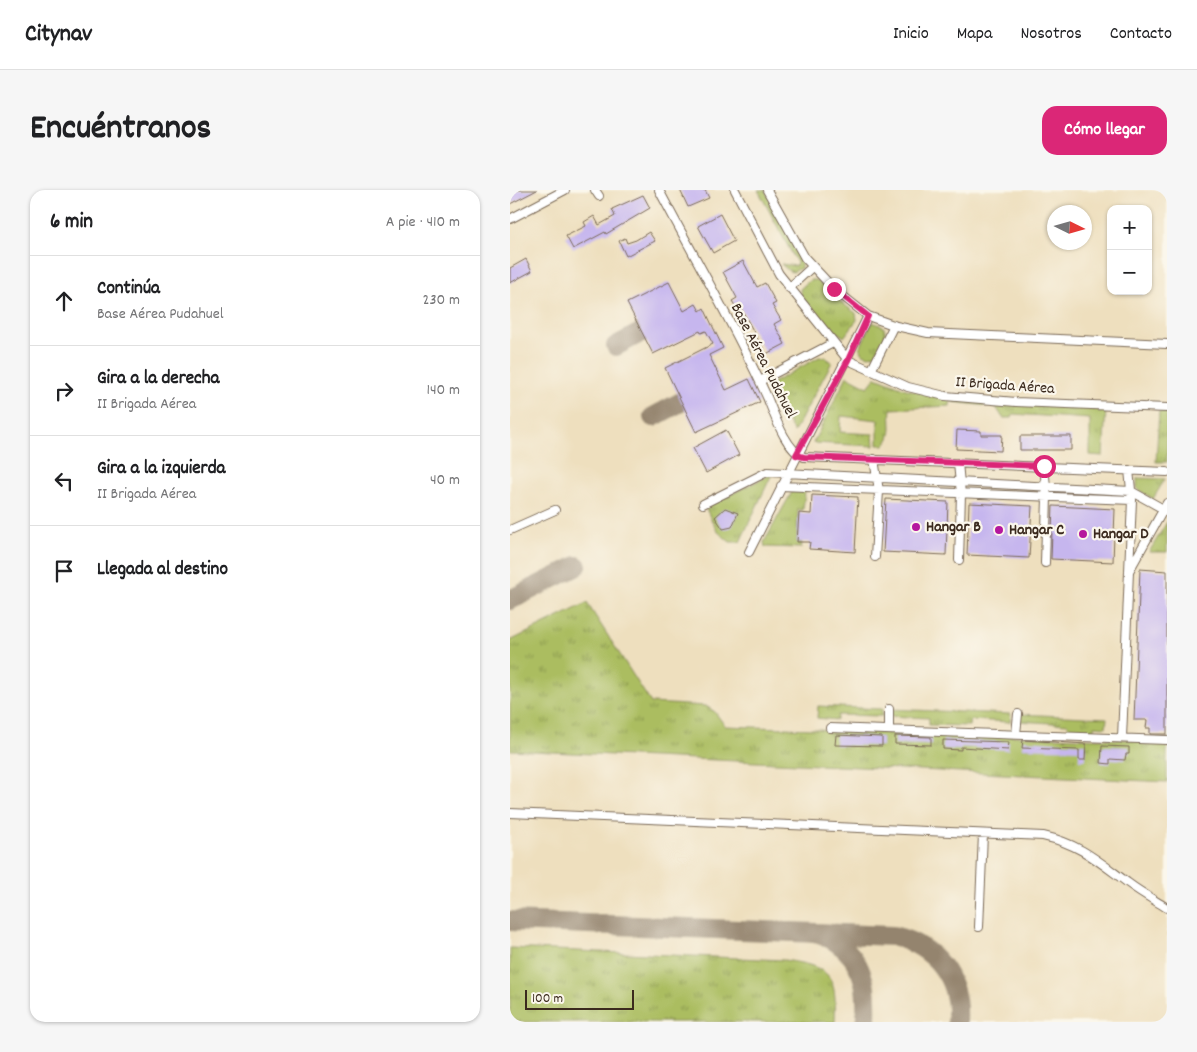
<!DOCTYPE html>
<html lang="es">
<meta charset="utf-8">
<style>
:root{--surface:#fff;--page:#f6f6f6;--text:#202124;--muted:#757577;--line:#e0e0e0;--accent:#db2777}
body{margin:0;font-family:Dekko,sans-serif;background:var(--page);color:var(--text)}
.controls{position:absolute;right:15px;top:15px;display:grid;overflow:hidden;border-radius:10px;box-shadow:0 1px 4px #0004}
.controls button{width:45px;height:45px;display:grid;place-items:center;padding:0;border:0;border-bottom:1px solid var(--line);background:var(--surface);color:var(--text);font:25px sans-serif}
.compass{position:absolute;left:537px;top:15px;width:45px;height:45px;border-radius:50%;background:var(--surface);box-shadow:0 1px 4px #0004;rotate:95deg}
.scale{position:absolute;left:15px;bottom:12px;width:109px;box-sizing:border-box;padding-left:5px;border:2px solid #3b2a1e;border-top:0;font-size:14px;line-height:18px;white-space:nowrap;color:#3b2a1e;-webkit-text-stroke:4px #fbf7ec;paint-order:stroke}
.stop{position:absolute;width:15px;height:15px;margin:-11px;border:4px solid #db2777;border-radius:50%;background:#fff}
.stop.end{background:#db2777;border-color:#fff;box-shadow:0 1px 5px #0008}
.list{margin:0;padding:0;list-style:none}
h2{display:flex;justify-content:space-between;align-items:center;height:65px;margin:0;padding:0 20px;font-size:21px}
h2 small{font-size:16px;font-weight:400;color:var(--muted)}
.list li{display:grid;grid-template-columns:32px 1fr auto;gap:15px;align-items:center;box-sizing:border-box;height:90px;padding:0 20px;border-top:1px solid var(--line)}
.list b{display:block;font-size:19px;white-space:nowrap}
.list p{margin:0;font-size:16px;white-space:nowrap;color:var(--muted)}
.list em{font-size:16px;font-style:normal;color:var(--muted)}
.icon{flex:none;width:28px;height:28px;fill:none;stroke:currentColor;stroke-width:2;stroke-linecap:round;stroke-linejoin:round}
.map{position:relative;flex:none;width:657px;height:832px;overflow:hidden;border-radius:15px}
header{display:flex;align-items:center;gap:30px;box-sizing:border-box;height:70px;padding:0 25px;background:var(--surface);border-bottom:1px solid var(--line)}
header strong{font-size:24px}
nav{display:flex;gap:28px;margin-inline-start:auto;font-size:18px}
.intro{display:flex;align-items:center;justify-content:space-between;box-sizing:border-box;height:120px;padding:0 30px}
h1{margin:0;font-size:35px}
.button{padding:12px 22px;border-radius:15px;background:var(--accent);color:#fff;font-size:18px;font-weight:700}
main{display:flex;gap:30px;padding:0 30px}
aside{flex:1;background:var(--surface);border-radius:15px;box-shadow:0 1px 4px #0004}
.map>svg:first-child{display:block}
.grass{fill:url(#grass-tufts);stroke:#73743f}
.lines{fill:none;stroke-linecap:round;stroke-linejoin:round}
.taxiway{stroke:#94846e;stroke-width:20}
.building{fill:#c6b6ee}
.minor-casing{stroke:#7a6956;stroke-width:10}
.minor{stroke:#fff;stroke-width:8}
.route{stroke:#db2777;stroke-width:6}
.poi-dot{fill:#b5179e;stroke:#fbf7ec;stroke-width:2}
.labels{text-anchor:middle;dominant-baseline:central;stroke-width:4.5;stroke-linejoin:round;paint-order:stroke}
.street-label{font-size:16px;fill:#3b2a1e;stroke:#fbf7ec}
.poi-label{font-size:16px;font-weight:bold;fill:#3b2a1e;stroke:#fbf7ec;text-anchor:start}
</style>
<header>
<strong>Citynav</strong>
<nav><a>Inicio</a><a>Mapa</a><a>Nosotros</a><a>Contacto</a></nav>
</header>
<div class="intro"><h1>Encuéntranos</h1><a class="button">Cómo llegar</a></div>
<main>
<aside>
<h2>6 min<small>A pie · 410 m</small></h2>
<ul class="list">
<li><svg class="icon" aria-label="ahead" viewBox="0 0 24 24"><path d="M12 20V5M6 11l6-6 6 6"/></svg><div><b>Continúa</b><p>Base Aérea Pudahuel</p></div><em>230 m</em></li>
<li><svg class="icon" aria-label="right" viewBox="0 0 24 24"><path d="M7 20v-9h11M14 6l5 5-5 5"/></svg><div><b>Gira a la derecha</b><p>II Brigada Aérea</p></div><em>140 m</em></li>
<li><svg class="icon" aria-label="left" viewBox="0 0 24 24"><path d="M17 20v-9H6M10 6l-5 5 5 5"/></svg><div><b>Gira a la izquierda</b><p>II Brigada Aérea</p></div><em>40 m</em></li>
<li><svg class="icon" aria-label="arrive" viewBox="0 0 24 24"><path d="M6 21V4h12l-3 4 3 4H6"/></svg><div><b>Llegada al destino</b></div></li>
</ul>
</aside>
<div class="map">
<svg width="657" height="832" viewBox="0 0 657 832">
<defs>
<pattern id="grass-tufts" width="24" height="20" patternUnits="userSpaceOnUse" patternTransform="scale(1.25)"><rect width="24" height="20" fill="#abbd60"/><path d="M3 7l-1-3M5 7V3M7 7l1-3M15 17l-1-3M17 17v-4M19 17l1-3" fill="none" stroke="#8c9a4f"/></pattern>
</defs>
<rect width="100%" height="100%" fill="#fbf7ec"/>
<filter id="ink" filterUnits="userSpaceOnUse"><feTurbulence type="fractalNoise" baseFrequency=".02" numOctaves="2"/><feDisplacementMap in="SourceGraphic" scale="10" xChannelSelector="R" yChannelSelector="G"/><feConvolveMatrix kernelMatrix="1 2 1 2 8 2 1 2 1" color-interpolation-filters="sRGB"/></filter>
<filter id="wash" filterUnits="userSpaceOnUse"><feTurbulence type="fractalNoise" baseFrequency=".0096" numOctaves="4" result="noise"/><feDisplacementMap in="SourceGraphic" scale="20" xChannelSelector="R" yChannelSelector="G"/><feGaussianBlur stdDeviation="1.12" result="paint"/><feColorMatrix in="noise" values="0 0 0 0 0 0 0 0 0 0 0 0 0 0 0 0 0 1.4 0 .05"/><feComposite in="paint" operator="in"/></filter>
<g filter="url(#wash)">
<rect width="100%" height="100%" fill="#eedfbe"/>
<path class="grass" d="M 248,0 L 255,0 L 291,70 L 291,78 L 283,82 L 279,81 L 271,74 L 286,76 L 287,73 Z
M 300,90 L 307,90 L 333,114 L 346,123 L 347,130 L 334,147 L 321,138 L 291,107 L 290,99 Z
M 362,132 L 373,136 C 380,148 368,152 367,164 L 359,166 L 353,164 L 350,158 Z
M 309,167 L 315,167 L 322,172 L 284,242 L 257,196 Z
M 337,186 L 358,197 L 366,187 L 396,199 L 441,209 L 440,216 L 381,219 C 379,232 385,245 374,255 L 368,255 L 368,230 L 331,226 L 330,242 L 363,244 L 364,256 L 303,253 Z
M 444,207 L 596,220 L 593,266 L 580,265 L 580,229 L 503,224 L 502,228 L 493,228 L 486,217 L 443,212 Z
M 649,221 L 657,222 L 657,272 L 646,272 Z
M 262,284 L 230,352 L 220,352 L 207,341 L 195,317 Z
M 627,288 L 655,289 L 643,309 L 627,299 Z
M 283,300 L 295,301 L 293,320 L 288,320 L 287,352 L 292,353 L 291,358 L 255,357 L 254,352 Z
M 657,332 L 657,362 L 639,362 Z
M 77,413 L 141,513 L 196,516 L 205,522 L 215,536 L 657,551 L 657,592 L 0,560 L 0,451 Z
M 308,516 L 372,519 L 372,526 L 328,525 L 327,530 L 307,528 Z
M 379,519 L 501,524 L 500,532 L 460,530 L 459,536 L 419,535 L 419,528 L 379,526 Z
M 508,524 L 597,528 L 596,537 L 584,536 L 584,540 L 559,540 L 558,534 L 508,531 Z
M 0,758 L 274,770 C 321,777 327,784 325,832 L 0,832 Z"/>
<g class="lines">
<path class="taxiway" d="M 106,156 L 132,142
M 143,227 L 171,212
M 0,410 L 67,376
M 0,731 L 383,746 C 425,756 450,788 447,832
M 311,745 C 320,747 328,753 335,759 C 357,780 357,804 356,832"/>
</g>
<g id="blocks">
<path class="building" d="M 0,0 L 27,0 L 0,14 Z
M 170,0 L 195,0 L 199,8 L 178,17 Z
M 133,5 L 140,18 L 96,44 L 95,42 L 63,59 L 56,46 L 76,36 L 74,32 L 84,26 L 89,35 L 105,26 L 102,19 Z
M 210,24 L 224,51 L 203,63 L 188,36 Z
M 139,42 L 145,51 L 116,66 L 109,51 L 115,48 L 117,53 L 126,50 Z
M 16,69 L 22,81 L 0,93 L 0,78 Z
M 233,71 L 247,97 L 255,93 L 266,113 L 262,115 L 271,130 L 264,134 L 275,154 L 256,164 L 229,115 L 226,117 L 222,111 L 227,108 L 213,82 Z
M 159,92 L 174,121 L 186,114 L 190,121 L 194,118 L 213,158 L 199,165 L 216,200 L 239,189 L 250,212 L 186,242 L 155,178 L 203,154 L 196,141 L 191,143 L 190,141 L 143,164 L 117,113 Z
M 216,240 L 229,265 L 196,283 L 183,258 Z
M 447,240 L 471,241 L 471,245 L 492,245 L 491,261 L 446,259 Z
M 510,246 L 561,246 L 561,260 L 510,260 Z
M 302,305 L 348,307 L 345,362 L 299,359 L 300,352 L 287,352 L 289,323 L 301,324 Z
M 376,309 L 438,312 L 436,365 L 373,362 Z
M 459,313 L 522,316 L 519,368 L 457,365 Z
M 543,316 L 605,319 L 603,372 L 541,369 Z
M 215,318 L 228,323 L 222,337 L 213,339 L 205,327 Z
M 630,379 L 657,381 L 657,544 L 640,544 L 640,538 L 636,538 L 637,530 L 624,530 Z
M 326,545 L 372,547 L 372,556 L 325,555 Z
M 385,546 L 421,547 L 421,555 L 385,554 Z
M 433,550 L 499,552 L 498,560 L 451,557 L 451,560 L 433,559 Z
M 513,550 L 576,554 L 575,570 L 569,570 L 569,560 L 512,558 Z
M 592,556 L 619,557 L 619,564 L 616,564 L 615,570 L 600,569 L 600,574 L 591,573 Z"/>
</g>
</g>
<g filter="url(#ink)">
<use href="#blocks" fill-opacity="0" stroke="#7a6956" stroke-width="1"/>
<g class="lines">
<g class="minor-casing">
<path id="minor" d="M 85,0 L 89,6
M 149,0 C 185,69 225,136 257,207 C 264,224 276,261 294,267 L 657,282
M 225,0 L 269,84 L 338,170 L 398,197 L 435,206 L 506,212 L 657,218
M 257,0 L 295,68 L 324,99 L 358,126 L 386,136 L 418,143 L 657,154
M 0,29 L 55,0
M 279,98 L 302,77
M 361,181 L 384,135
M 250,191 L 323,153
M 364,269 L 369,301 L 365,367
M 448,273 L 451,304 L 449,370
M 534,276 L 537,307 L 535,373
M 271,296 L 622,310
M 193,314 L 257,282 L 621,301 L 657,321
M 0,340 L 45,320
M 239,362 L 358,126
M 619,381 L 657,313
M 320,538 L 657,550
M 379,539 L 379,519
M 506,544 L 508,524
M 612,548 L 622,310 L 619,280
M 0,623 L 533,646 C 570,654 588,671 618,693 C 630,702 644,710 657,718
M 469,737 L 473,644"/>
</g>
<use href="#minor" class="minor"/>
</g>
</g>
<g class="lines" filter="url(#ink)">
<path class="route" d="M 324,99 L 358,126 L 338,170 L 286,265 L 294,267 L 534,276"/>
</g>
<g class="poi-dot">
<circle cx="406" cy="337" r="5"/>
<circle cx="489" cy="340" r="5"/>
<circle cx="573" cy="344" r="5"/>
</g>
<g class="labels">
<g class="street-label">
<text transform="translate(253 171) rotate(63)">Base Aérea Pudahuel</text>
<text transform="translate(495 196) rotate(4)">II Brigada Aérea</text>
</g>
<g class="poi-label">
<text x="416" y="337">Hangar B</text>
<text x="499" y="340">Hangar C</text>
<text x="583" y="344">Hangar D</text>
</g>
</g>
</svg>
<div class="controls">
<button>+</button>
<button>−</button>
</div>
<svg class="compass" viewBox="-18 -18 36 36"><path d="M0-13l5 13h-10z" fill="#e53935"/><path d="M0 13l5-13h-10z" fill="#757577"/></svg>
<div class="scale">100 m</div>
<div class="stop" style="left:534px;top:276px"></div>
<div class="stop end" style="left:324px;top:99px"></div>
</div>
</main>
